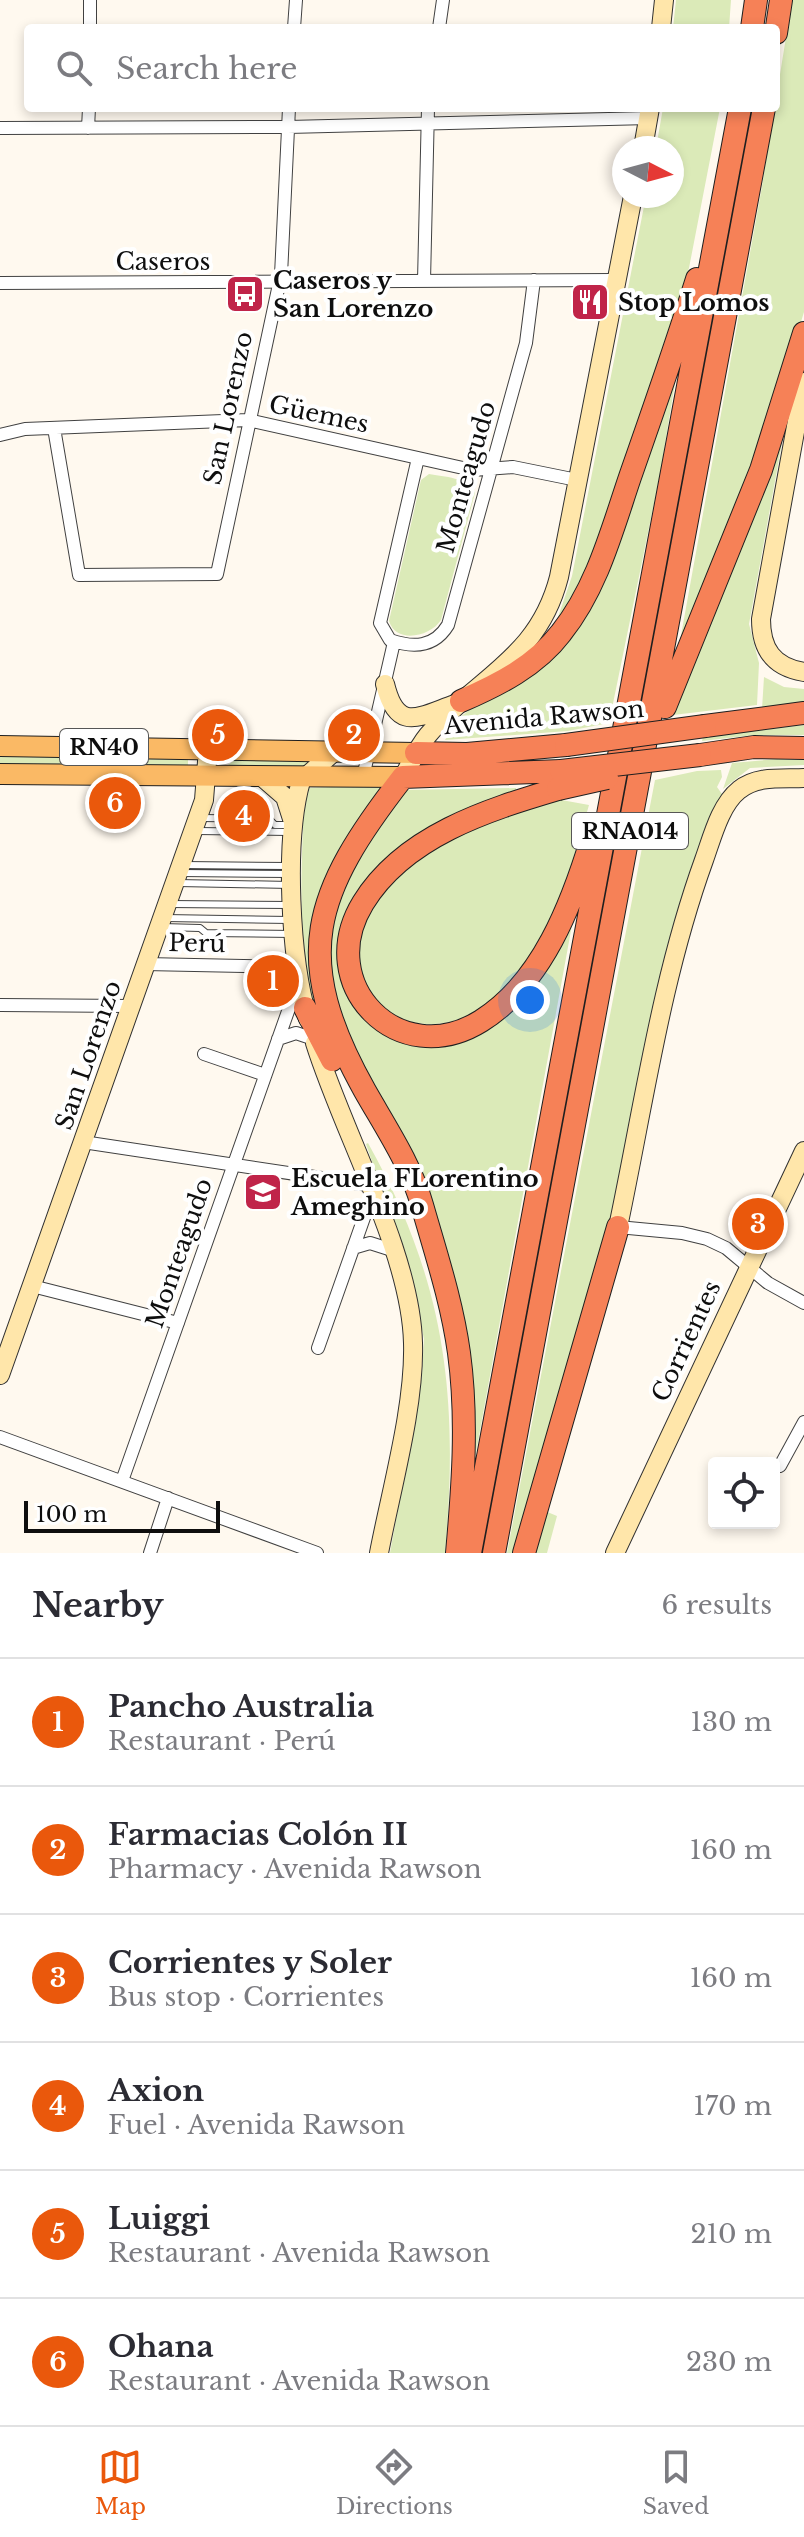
<!DOCTYPE html>
<meta charset="utf-8">
<style>
:root{--surface:#fff;--page:#f2f2f3;--text:#2b2b33;--muted:#7c7c81;--line:#e1e1e2;--accent:#ea580c}
body{margin:0;font-family:"Libre Baskerville",serif;background:var(--page);color:var(--text)}
.controls{position:absolute;right:24px;bottom:24px;display:grid;overflow:hidden;border-radius:8px;box-shadow:0 4px 12px #0003}
.controls button{width:72px;height:72px;display:grid;place-items:center;padding:0;border:0;border-bottom:2px solid var(--line);background:var(--surface);color:var(--text);font:40px sans-serif}
.compass{position:absolute;left:612px;top:136px;width:72px;height:72px;border-radius:50%;background:var(--surface);box-shadow:0 4px 12px #0003;rotate:96deg}
.scale{position:absolute;left:24px;bottom:20px;width:196px;box-sizing:border-box;padding-left:8px;border:4px solid #0e0e0e;border-top:0;font-size:22px;line-height:28px;white-space:nowrap;color:#0e0e0e;-webkit-text-stroke:6px #fff;paint-order:stroke}
.you{position:absolute;left:530px;top:1000px;width:28px;height:28px;margin:-20px;border:6px solid #fff;border-radius:50%;background:#1a73e8;box-shadow:0 0 0 12px #1a73e833}
.badge{display:grid;place-items:center;width:52px;height:52px;border-radius:50%;background:var(--accent);color:#fff;font-size:26px;font-weight:700}
.pin{position:absolute;translate:-50% -50%;border:4px solid #fff;box-shadow:0 2px 8px #0006}
.list{margin:0;padding:0;list-style:none}
h2{display:flex;justify-content:space-between;align-items:center;height:104px;margin:0;padding:0 32px;font-size:34px}
h2 small{font-size:26px;font-weight:400;color:var(--muted)}
.list li{display:grid;grid-template-columns:52px 1fr auto;gap:24px;align-items:center;box-sizing:border-box;height:128px;padding:0 32px;border-top:2px solid var(--line)}
.list b{display:block;font-size:30px;white-space:nowrap}
.list p{margin:0;font-size:26px;white-space:nowrap;color:var(--muted)}
.list em{font-size:26px;font-style:normal;color:var(--muted)}
.icon{flex:none;width:44px;height:44px;fill:none;stroke:currentColor;stroke-width:2;stroke-linecap:round;stroke-linejoin:round}
.map{position:relative;flex:none;width:804px;height:1553px;overflow:hidden}
.search{position:absolute;background:var(--surface);box-shadow:0 4px 12px #0003;left:24px;right:24px;top:24px;height:88px;display:flex;align-items:center;gap:20px;box-sizing:border-box;padding:0 28px;border-radius:8px;color:var(--muted);font-size:30px}
.sheet{height:872px;background:var(--surface)}
nav{display:flex;justify-content:space-around;align-items:center;box-sizing:border-box;height:112px;border-top:2px solid var(--line);background:var(--surface);font-size:22px;color:var(--muted)}
nav a{display:grid;justify-items:center;gap:4px}
nav .on{color:var(--accent)}
.map>svg:first-child{display:block}
.green{fill:#dbeab8}
.lines{fill:none;stroke-linecap:round;stroke-linejoin:round}
.lane-casing{stroke:#414141;stroke-width:8}
.street-casing{stroke:#414141;stroke-width:14}
.secondary-casing{stroke:#303030;stroke-width:20}
.primary-casing{stroke:#1f1f1f;stroke-width:22}
.highway-casing{stroke:#1f1f1f;stroke-width:24}
.lane{stroke:#fff;stroke-width:6}
.street{stroke:#fff;stroke-width:12}
.secondary{stroke:#ffe6aa;stroke-width:18}
.primary{stroke:#fab965;stroke-width:20}
.highway{stroke:#f68157;stroke-width:22}
.highway-bridge-casing{stroke:#1f1f1f;stroke-width:24;stroke-linecap:butt}
.highway-bridge{stroke:#f68157;stroke-width:22}
.labels{text-anchor:middle;dominant-baseline:central;stroke-width:8;stroke-linejoin:round;paint-order:stroke}
.shield{fill:#fff;stroke:#565656;stroke-width:2}
.shield-label{font-size:22px;font-weight:bold;fill:#0e0e0e}
.street-label{font-size:24px;fill:#0e0e0e;stroke:#fff}
.poi-label{font-size:24px;font-weight:bold;fill:#0e0e0e;stroke:#fff;text-anchor:start}
</style>
<div class="map">
<svg width="804" height="1553" viewBox="0 0 804 1553">
<rect width="100%" height="100%" fill="#fff9ef"/>
<path class="green" d="M 676,0 L 731,0 L 729,28 L 673,28 Z
M 792,0 L 804,0 L 804,312 L 763,446 L 680,641 L 761,192 Z
M 663,108 L 720,108 L 689,268 L 589,568 L 576,598 L 557,620 L 572,576 L 646,196 L 672,196 L 672,148 L 656,148 Z
M 678,365 L 660,474 L 609,723 L 568,731 L 445,740 L 449,733 L 447,728 L 457,719 L 551,652 Z
M 790,399 L 749,624 L 759,663 L 757,705 L 673,715 Z
M 429,474 C 444,477 468,477 475,493 L 441,620 C 430,637 396,644 389,621 L 421,480 Z
M 764,677 L 784,687 L 804,689 L 804,703 L 762,709 Z
M 804,725 L 804,735 L 754,735 L 702,741 L 703,737 Z
M 0,755 L 188,759 L 188,767 L 0,767 Z
M 236,759 L 315,759 L 303,768 L 224,768 Z
M 777,759 L 804,760 L 804,765 L 750,768 L 723,789 L 732,763 Z
M 721,770 L 722,777 L 717,787 L 722,794 L 667,947 L 608,1236 L 515,1553 L 507,1553 L 655,780 L 697,771 Z
M 381,785 L 383,789 L 337,862 L 320,1011 C 292,978 304,836 304,788 Z
M 516,788 L 516,795 L 472,812 L 349,914 L 366,1016 L 472,1032 L 576,903 L 473,1469 L 465,1330 L 448,1254 L 437,1221 L 350,1052 L 325,965 L 343,876 L 401,790 Z
M 556,799 L 589,805 C 570,871 552,940 503,990 C 423,1072 317,991 371,906 C 411,844 490,821 556,799 Z
M 368,1143 C 446,1282 459,1397 445,1553 L 390,1553 L 422,1375 L 424,1339 L 410,1273 L 366,1144 Z
M 545,1511 L 557,1516 L 547,1553 L 532,1553 Z"/>
<g class="lines">
<g class="lane-casing">
<path id="lane" d="M 201,818 L 269,819 L 275,825 L 292,825
M 197,831 L 289,832
M 184,865 L 289,866
M 181,873 L 290,874
M 178,883 L 290,885
M 170,904 L 291,905
M 165,918 L 290,920
M 162,927 L 200,928 L 206,933 L 293,934"/>
</g>
<g class="street-casing">
<path id="street" d="M 90,28 L 90,0
M 294,28 L 296,0
M 439,28 L 443,0
M 0,128 L 288,127 L 649,118
M 88,128 L 89,108
M 424,281 L 428,108
M 0,283 L 615,280
M 54,428 L 79,575 L 217,574 L 281,275 L 289,108
M 0,435 L 25,429 L 248,420 L 472,470 L 513,467 L 577,480
M 418,458 L 380,623 L 390,640 C 413,648 434,648 448,625 L 526,343 L 534,280
M 363,777 L 394,642
M 145,964 L 297,967
M 0,1005 L 130,1006
M 278,1039 L 296,1033 L 320,1041
M 204,1054 L 265,1075
M 83,1142 L 368,1185
M 618,1227 L 682,1233 L 707,1239 L 726,1248 L 768,1283 L 804,1303
M 353,1248 L 370,1243 L 392,1250
M 32,1286 L 178,1323
M 318,1348 L 372,1195
M 0,1437 L 317,1553
M 780,1466 L 804,1422
M 122,1481 L 298,983
M 150,1553 L 168,1498"/>
</g>
<g class="secondary-casing">
<path id="secondary" d="M 661,28 L 664,0
M 643,148 L 650,108
M 804,382 L 761,619 C 761,649 773,667 804,672
M 385,684 C 397,733 418,717 455,704
M 262,777 L 285,797 L 293,822
M 403,777 C 411,763 418,747 428,735 C 478,676 538,659 559,577 L 633,196
M 308,1019 C 290,959 284,841 301,781 L 335,751
M 315,1043 C 343,1133 411,1253 413,1343 C 415,1406 391,1490 379,1553
M 618,1227 C 644,1104 661,979 704,860 C 712,838 720,805 739,790 C 757,775 783,779 804,778
M 0,1375 L 204,800 L 208,749
M 615,1553 L 804,1151"/>
</g>
<g class="primary-casing">
<path id="primary" d="M 0,746 L 416,753
M 0,774 L 403,777"/>
</g>
<g class="highway-casing">
<path id="highway" d="M 752,28 L 756,0
M 776,33 L 781,0
M 461,701 C 498,685 536,666 561,633 C 597,588 612,530 630,477 C 653,411 676,346 697,279
M 665,707 L 761,470 L 804,333
M 705,726 L 804,713
M 416,753 L 467,754 L 566,745
M 700,755 L 754,747 L 804,748
M 558,789 C 487,810 404,836 363,903 C 313,985 399,1072 481,1021 C 542,983 572,904 592,838
M 305,1008 L 332,1060
M 457,1553 C 463,1486 468,1419 459,1353 C 452,1302 436,1254 422,1205 C 411,1165 386,1128 365,1091 C 290,957 312,894 403,777 L 561,771
M 470,1553 L 740,108
M 494,1553 L 764,108
M 524,1553 L 618,1227"/>
</g>
<use href="#lane" class="lane"/>
<use href="#street" class="street"/>
<use href="#secondary" class="secondary"/>
<use href="#primary" class="primary"/>
<use href="#highway" class="highway"/>
<g class="highway-bridge-casing">
<path id="highway-bridge" d="M 566,745 L 705,726
M 561,771 L 700,755
M 558,789 L 607,778"/>
</g>
<use href="#highway-bridge" class="highway-bridge"/>
</g>
<defs>
<g id="bus-square" transform="scale(2)"><rect x="-9" y="-9" width="18" height="18" rx="4" fill="#c02449" stroke="#fff"/><path d="M-5-6H5V4H4V6H2V4H-2V6H-4V4H-5ZM-3.5-4V0h7V-4ZM-3.5 1.2v1.5H-2V1.2ZM2 1.2v1.5H3.5V1.2Z" fill="#fff"/></g>
<g id="restaurant-square" transform="scale(2)"><rect x="-9" y="-9" width="18" height="18" rx="4" fill="#c02449" stroke="#fff"/><path d="M-5-6h1v4h1v-4h1v4h1v-4h1v5L-1.5 .5V6h-2V.5L-5-1ZM5-6V6H3V1.5H1.5Q1.5-4 5-6Z" fill="#fff"/></g>
<g id="school-square" transform="scale(2)"><rect x="-9" y="-9" width="18" height="18" rx="4" fill="#c02449" stroke="#fff"/><path d="M0-5L7-2L0 1L-7-2ZM-4 1L0 2.5L4 1V4Q0 6-4 4Z" fill="#fff"/></g>
</defs>
<g fill-rule="evenodd">
<use href="#bus-square" x="245" y="294"/>
<use href="#restaurant-square" x="590" y="302"/>
<use href="#school-square" x="263" y="1192"/>
</g>
<g class="labels">
<g class="shield">
<rect x="60" y="729" width="88" height="36" rx="6"/>
<rect x="572" y="813" width="116" height="36" rx="6"/>
</g>
<g class="shield-label">
<text x="104" y="747">RN40</text>
<text x="630" y="831">RNA014</text>
</g>
<g class="street-label">
<text x="163" y="261">Caseros</text>
<text transform="translate(228 408) rotate(-78)">San Lorenzo</text>
<text transform="translate(319 414) rotate(12)">Güemes</text>
<text transform="translate(466 477) rotate(-74)">Monteagudo</text>
<text transform="translate(544 717) rotate(-5)">Avenida Rawson</text>
<text transform="translate(197 943) rotate(1)">Perú</text>
<text transform="translate(88 1055) rotate(-71)">San Lorenzo</text>
<text transform="translate(179 1253) rotate(-71)">Monteagudo</text>
<text transform="translate(686 1341) rotate(-65)">Corrientes</text>
</g>
<g class="poi-label">
<text x="273" y="280">Caseros y<tspan x="273" dy="28">San Lorenzo</tspan></text>
<text x="618" y="302">Stop Lomos</text>
<text x="291" y="1178">Escuela FLorentino<tspan x="291" dy="28">Ameghino</tspan></text>
</g>
</g>
</svg>
<div class="controls">
<button><svg class="icon" aria-label="locate" viewBox="0 0 24 24"><circle cx="12" cy="12" r="6"/><path d="M12 2v4M12 18v4M2 12h4M18 12h4"/></svg></button>
</div>
<svg class="compass" viewBox="-18 -18 36 36"><path d="M0-13l5 13h-10z" fill="#e53935"/><path d="M0 13l5-13h-10z" fill="#7c7c81"/></svg>
<div class="scale">100 m</div>
<div class="you"></div>
<div class="pin badge" style="left:273px;top:981px">1</div>
<div class="pin badge" style="left:354px;top:735px">2</div>
<div class="pin badge" style="left:758px;top:1224px">3</div>
<div class="pin badge" style="left:244px;top:816px">4</div>
<div class="pin badge" style="left:218px;top:735px">5</div>
<div class="pin badge" style="left:115px;top:803px">6</div>
<div class="search"><svg class="icon" aria-label="search" viewBox="0 0 24 24"><circle cx="10" cy="10" r="6"/><path d="M15 15l6 6"/></svg>Search here</div>
</div>
<section class="sheet">
<h2>Nearby<small>6 results</small></h2>
<ul class="list">
<li><span class="badge">1</span><div><b>Pancho Australia</b><p>Restaurant · Perú</p></div><em>130 m</em></li>
<li><span class="badge">2</span><div><b>Farmacias Colón II</b><p>Pharmacy · Avenida Rawson</p></div><em>160 m</em></li>
<li><span class="badge">3</span><div><b>Corrientes y Soler</b><p>Bus stop · Corrientes</p></div><em>160 m</em></li>
<li><span class="badge">4</span><div><b>Axion</b><p>Fuel · Avenida Rawson</p></div><em>170 m</em></li>
<li><span class="badge">5</span><div><b>Luiggi</b><p>Restaurant · Avenida Rawson</p></div><em>210 m</em></li>
<li><span class="badge">6</span><div><b>Ohana</b><p>Restaurant · Avenida Rawson</p></div><em>230 m</em></li>
</ul>
</section>
<nav>
<a class="on"><svg class="icon" aria-label="map" viewBox="0 0 24 24"><path d="M3 6l6-2 6 2 6-2v14l-6 2-6-2-6 2zM9 4v14M15 6v14"/></svg>Map</a>
<a><svg class="icon" aria-label="directions" viewBox="0 0 24 24"><path d="M12 3l9 9-9 9-9-9zM9 14v-3h6M13 9l2 2-2 2"/></svg>Directions</a>
<a><svg class="icon" aria-label="saved" viewBox="0 0 24 24"><path d="M7 4h10v16l-5-4-5 4z"/></svg>Saved</a>
</nav>
